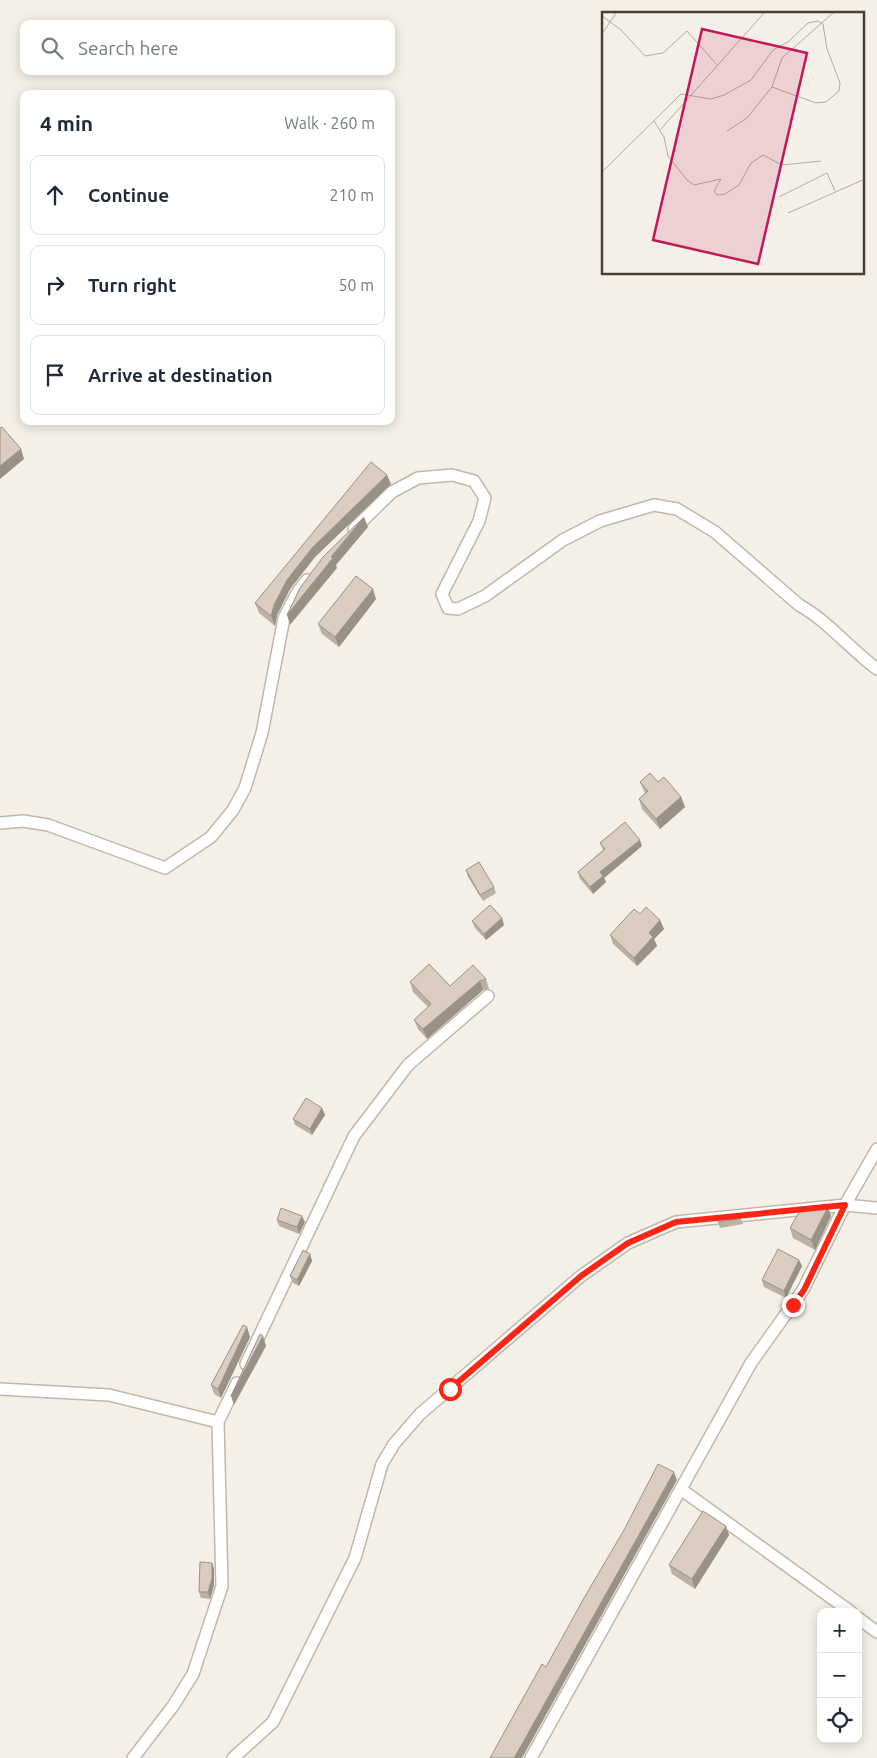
<!DOCTYPE html>
<meta charset="utf-8">
<style>
:root{--surface:#fff;--page:#f6f6f7;--text:#1f2937;--muted:#747a83;--line:#e0e1e3}
body{margin:0;font-family:Ubuntu,sans-serif;background:var(--page);color:var(--text)}
.controls{position:absolute;right:15px;bottom:15px;display:grid;overflow:hidden;border-radius:10px;box-shadow:0 2px 12px #0003}
.controls button{width:45px;height:45px;display:grid;place-items:center;padding:0;border:0;border-bottom:1px solid var(--line);background:var(--surface);color:var(--text);font:25px sans-serif}
.stop{position:absolute;width:15px;height:15px;margin:-11px;border:4px solid #ff2414;border-radius:50%;background:#fff}
.stop.end{background:#ff2414;border-color:#fff;box-shadow:0 1px 5px #0008}
.list{margin:0;padding:0;list-style:none}
h2{display:flex;justify-content:space-between;align-items:center;height:65px;margin:0;padding:0 20px;font-size:21px}
h2 small{font-size:16px;font-weight:400;color:var(--muted)}
.list li{display:grid;grid-template-columns:32px 1fr auto;gap:15px;align-items:center;box-sizing:border-box;height:80px;margin:0 10px 10px;padding:0 10px;border:1px solid var(--line);border-radius:10px}
.list b{display:block;font-size:19px;white-space:nowrap}
.list em{font-size:16px;font-style:normal;color:var(--muted)}
.icon{flex:none;width:28px;height:28px;fill:none;stroke:currentColor;stroke-width:2;stroke-linecap:round;stroke-linejoin:round}
.map{position:relative;flex:none;width:877px;height:1758px;overflow:hidden}
.search{position:absolute;background:var(--surface);box-shadow:0 2px 12px #0003;left:20px;top:20px;width:375px;height:55px;display:flex;align-items:center;gap:12px;box-sizing:border-box;padding:0 18px;border-radius:10px;color:var(--muted);font-size:19px}
.panel{position:absolute;background:var(--surface);box-shadow:0 2px 12px #0003;left:20px;top:90px;width:375px;height:335px;border-radius:10px}
.map>svg:first-child{display:block}
.lines{fill:none;stroke-linecap:round;stroke-linejoin:round}
.street-casing{stroke:#c1b7a9;stroke-width:14}
.street{stroke:#fff;stroke-width:11}
.wall{fill:#bbb0a4}
.shaded-wall{fill:#999086}
.building{fill:#dacdbf;stroke:#999086}
.route{stroke:#ff2414;stroke-width:6}
.inset-road{fill:none;stroke:#b0aaa0;stroke-width:1}
.view{fill:#c2185b;fill-opacity:0.15;stroke:#c2185b;stroke-width:2.5}
.inset-edge{fill:none;stroke:#484036;stroke-width:2.5}
</style>
<div class="map">
<svg width="877" height="1758" viewBox="0 0 877 1758">
<rect width="100%" height="100%" fill="#f5f0e7"/>
<g class="lines">
<g class="street-casing">
<path id="street" d="M 354,529 L 392,492 L 418,478 L 452,475 L 474,481 L 485,498 L 479,521 L 442,594 L 448,608 L 458,609 L 485,596 L 563,540 L 600,521 L 654,505 L 677,509 L 715,532 L 799,605 C 828,621 850,649 877,669
M 0,823 L 23,821 L 48,825 L 165,868 L 211,837 L 233,810 L 245,788 L 262,733 L 284,618 L 297,593 L 307,580
M 246,1364 L 354,1136 L 408,1065 L 488,996
M 0,1389 L 109,1395 L 218,1422
M 682,1490 L 851,1612
M 858,1618 L 877,1632
M 133,1758 L 173,1706 L 193,1674 L 222,1586 L 218,1422 L 237,1383
M 233,1758 L 273,1722 L 355,1558 L 382,1464 L 394,1444 L 420,1414 L 581,1276 L 628,1243 L 676,1222 L 845,1205 L 877,1208
M 531,1758 L 751,1363 L 803,1290 L 845,1205 L 877,1149"/>
</g>
<use href="#street" class="street"/>
</g>
<path class="wall" d="M 391,484 L 315,557 L 290,589 L 277,615 L 275,626 L 259,613 L 255,603 Z
M 376,599 L 339,647 L 322,634 L 318,624 Z
M 640,782 L 658,782 L 681,797 L 685,807 L 660,829 L 642,809 L 639,799 L 645,793 L 644,791 Z
M 600,843 L 642,846 L 604,878 L 606,882 L 593,894 L 580,879 L 578,872 L 603,850 Z
M 466,870 L 494,887 L 496,893 L 483,901 L 468,877 Z
M 640,914 L 660,920 L 664,929 L 654,939 L 657,946 L 637,966 L 613,944 L 610,935 Z
M 472,921 L 504,925 L 486,940 L 475,928 Z
M 486,979 L 489,989 L 483,990 L 427,1039 L 418,1029 L 414,1020 L 428,1007 L 413,992 L 410,982 L 450,986 Z
M 322,1108 L 325,1115 L 312,1135 L 295,1125 L 293,1119 Z
M 828,1207 L 831,1216 L 815,1250 L 793,1238 L 790,1228 Z
M 740,1216 L 743,1224 L 720,1228 L 718,1222 Z
M 277,1220 L 305,1222 L 299,1234 L 279,1226 Z
M 310,1254 L 312,1261 L 299,1286 L 293,1283 L 290,1276 Z
M 799,1260 L 802,1266 L 786,1298 L 764,1287 L 762,1280 Z
M 250,1337 L 221,1398 L 214,1394 L 211,1385 Z
M 726,1526 L 729,1535 L 695,1589 L 672,1574 L 669,1565 Z
M 212,1563 L 214,1569 L 214,1585 L 210,1599 L 201,1598 L 199,1592 Z"/>
<path class="shaded-wall" d="M 21,449 L 24,459 L 0,479 L 0,466 Z
M 387,475 L 391,484 L 315,557 L 290,589 L 277,615 L 275,626 L 271,616 L 274,605 L 287,580 L 312,548 Z
M 364,517 L 368,527 L 336,565 L 337,568 L 290,625 L 287,615 L 331,557 Z
M 373,589 L 376,599 L 339,647 L 335,637 Z
M 681,797 L 685,807 L 660,829 L 656,819 Z
M 640,840 L 642,846 L 604,878 L 606,882 L 593,894 L 590,887 L 600,872 Z
M 502,918 L 504,925 L 486,940 L 484,934 Z
M 660,920 L 664,929 L 654,939 L 657,946 L 637,966 L 634,958 L 649,933 Z
M 480,981 L 483,990 L 427,1039 L 423,1029 Z
M 322,1108 L 325,1115 L 312,1135 L 310,1129 Z
M 828,1207 L 831,1216 L 815,1250 L 811,1240 Z
M 302,1216 L 305,1222 L 299,1234 L 297,1227 Z
M 310,1254 L 312,1261 L 299,1286 L 297,1280 Z
M 799,1260 L 802,1266 L 786,1298 L 784,1291 Z
M 247,1327 L 250,1337 L 221,1398 L 218,1389 Z
M 263,1336 L 266,1346 L 234,1405 L 231,1396 Z
M 674,1472 L 677,1480 L 522,1758 L 514,1758 Z
M 726,1526 L 729,1535 L 695,1589 L 692,1579 Z
M 212,1563 L 214,1569 L 214,1585 L 210,1599 L 208,1592 Z"/>
<path class="building" d="M 2,427 L 21,449 L 0,466 L 0,428 Z
M 371,462 L 387,475 L 312,548 L 287,580 L 274,605 L 271,616 L 255,603 Z
M 364,517 L 331,557 L 333,558 L 287,615 L 300,588 L 323,557 Z
M 356,576 L 373,589 L 335,637 L 318,624 Z
M 650,773 L 658,782 L 664,777 L 681,797 L 656,819 L 639,799 L 648,791 L 640,782 Z
M 625,822 L 640,840 L 600,872 L 603,876 L 590,887 L 578,872 L 605,849 L 600,843 Z
M 479,862 L 494,887 L 480,895 L 466,870 Z
M 490,905 L 502,918 L 484,934 L 472,921 Z
M 646,907 L 660,920 L 649,933 L 653,937 L 634,958 L 610,935 L 634,909 L 640,914 Z
M 429,964 L 450,986 L 473,965 L 486,979 L 480,981 L 423,1029 L 414,1020 L 431,1004 L 410,982 Z
M 306,1098 L 322,1108 L 310,1129 L 293,1119 Z
M 824,1205 L 828,1207 L 811,1240 L 790,1228 L 802,1207 Z
M 281,1208 L 302,1216 L 297,1227 L 277,1220 Z
M 740,1216 L 741,1218 L 718,1222 L 717,1219 Z
M 778,1249 L 799,1260 L 784,1291 L 762,1280 Z
M 303,1250 L 310,1254 L 297,1280 L 290,1276 Z
M 243,1325 L 247,1327 L 218,1389 L 211,1385 Z
M 260,1334 L 263,1336 L 231,1396 Z
M 658,1464 L 674,1472 L 521,1746 L 514,1758 L 490,1758 L 542,1664 L 546,1667 L 584,1598 L 624,1530 Z
M 703,1511 L 726,1526 L 692,1579 L 669,1565 Z
M 200,1562 L 212,1563 L 212,1578 L 208,1592 L 199,1592 Z"/>
<g class="lines">
<path class="route" d="M 450,1389 L 581,1276 L 628,1243 L 676,1222 L 845,1205 L 804,1290 L 793,1305"/>
</g>
<g transform="translate(602 12)">
<rect width="262" height="262" fill="#f5f0e7"/>
<path class="inset-road" d="M 0,4 L 19,18 L 43,44 L 61,41 L 85,19 L 116,54M 0,22 L 14,1M 52,109 L 62,125 L 66,144 L 85,168 L 92,173 L 119,167 L 112,179 L 115,183 L 123,182 L 137,173 L 149,151 L 161,143 L 180,153 L 219,149M 59,117 L 162,1M 125,119 L 145,106 L 170,75 L 180,46 L 231,1M 0,160 L 79,82 L 109,87 L 122,83 L 149,68 L 171,38 L 186,30 L 206,11 L 216,9 L 221,12 L 225,37 L 238,71 L 237,79 L 224,90 L 214,91 L 170,75M 177,185 L 225,161 L 233,179M 186,201 L 263,167"/>
<path class="view" d="M 100,17 L 205,41 L 156,252 L 51,228 Z"/>
<rect width="262" height="262" class="inset-edge"/>
</g>
</svg>
<div class="controls">
<button>+</button>
<button>−</button>
<button><svg class="icon" aria-label="locate" viewBox="0 0 24 24"><circle cx="12" cy="12" r="6"/><path d="M12 2v4M12 18v4M2 12h4M18 12h4"/></svg></button>
</div>
<div class="stop" style="left:450px;top:1389px"></div>
<div class="stop end" style="left:793px;top:1305px"></div>
<div class="search"><svg class="icon" aria-label="search" viewBox="0 0 24 24"><circle cx="10" cy="10" r="6"/><path d="M15 15l6 6"/></svg>Search here</div>
<section class="panel">
<h2>4 min<small>Walk · 260 m</small></h2>
<ul class="list">
<li><svg class="icon" aria-label="ahead" viewBox="0 0 24 24"><path d="M12 20V5M6 11l6-6 6 6"/></svg><div><b>Continue</b></div><em>210 m</em></li>
<li><svg class="icon" aria-label="right" viewBox="0 0 24 24"><path d="M7 20v-9h11M14 6l5 5-5 5"/></svg><div><b>Turn right</b></div><em>50 m</em></li>
<li><svg class="icon" aria-label="arrive" viewBox="0 0 24 24"><path d="M6 21V4h12l-3 4 3 4H6"/></svg><div><b>Arrive at destination</b></div></li>
</ul>
</section>
</div>
